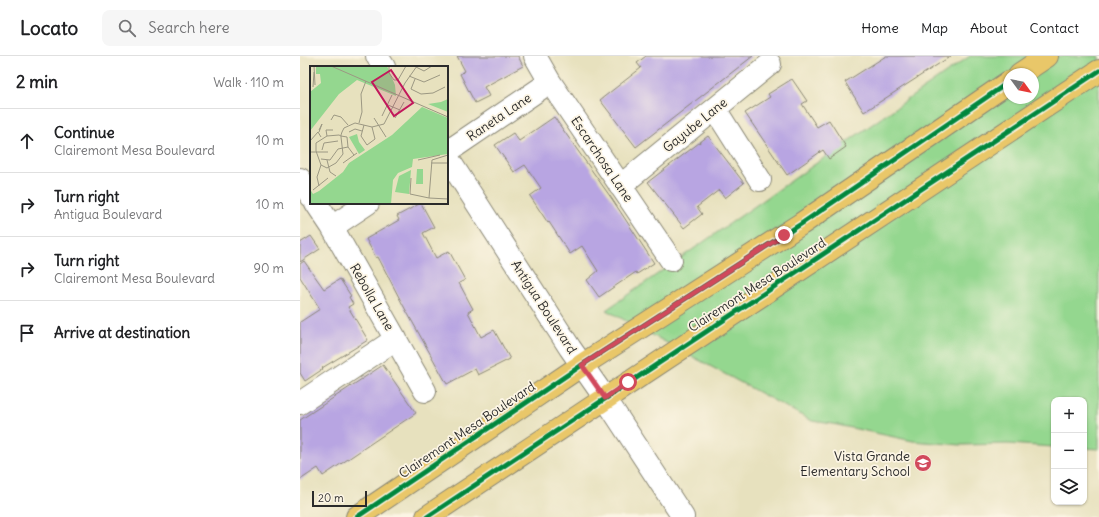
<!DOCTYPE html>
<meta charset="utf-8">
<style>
:root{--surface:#fff;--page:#f6f6f6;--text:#202124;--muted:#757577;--line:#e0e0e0}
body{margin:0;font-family:Delius,sans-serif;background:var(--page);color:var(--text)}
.controls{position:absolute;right:12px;bottom:12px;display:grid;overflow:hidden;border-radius:8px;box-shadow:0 1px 3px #0004}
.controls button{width:36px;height:36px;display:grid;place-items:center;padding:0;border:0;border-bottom:1px solid var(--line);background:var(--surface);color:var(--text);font:20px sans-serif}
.compass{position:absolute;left:703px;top:12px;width:36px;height:36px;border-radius:50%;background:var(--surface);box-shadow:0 1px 3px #0004;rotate:123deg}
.scale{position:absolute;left:12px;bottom:10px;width:55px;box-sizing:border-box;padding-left:4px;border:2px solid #2b2b2b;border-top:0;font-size:11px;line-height:14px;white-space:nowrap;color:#2b2b2b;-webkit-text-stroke:3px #fcf5e5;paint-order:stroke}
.stop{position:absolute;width:12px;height:12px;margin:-9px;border:3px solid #d1495b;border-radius:50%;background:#fff}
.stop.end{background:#d1495b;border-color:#fff;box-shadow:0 1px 4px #0008}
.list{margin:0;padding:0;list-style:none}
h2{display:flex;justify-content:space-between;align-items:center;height:52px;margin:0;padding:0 16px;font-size:17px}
h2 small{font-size:13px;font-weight:400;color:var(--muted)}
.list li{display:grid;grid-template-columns:26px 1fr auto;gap:12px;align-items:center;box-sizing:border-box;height:64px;padding:0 16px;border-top:1px solid var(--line)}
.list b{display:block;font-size:15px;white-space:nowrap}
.list p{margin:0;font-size:13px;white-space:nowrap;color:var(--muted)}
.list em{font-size:13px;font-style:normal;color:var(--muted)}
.icon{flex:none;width:22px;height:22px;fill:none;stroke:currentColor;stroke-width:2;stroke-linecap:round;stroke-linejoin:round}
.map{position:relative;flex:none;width:799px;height:461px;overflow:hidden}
header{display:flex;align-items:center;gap:24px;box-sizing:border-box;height:56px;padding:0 20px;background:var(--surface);border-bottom:1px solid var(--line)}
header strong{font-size:19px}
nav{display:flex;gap:22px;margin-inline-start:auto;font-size:14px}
.search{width:280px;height:36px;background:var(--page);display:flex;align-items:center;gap:10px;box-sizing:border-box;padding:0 14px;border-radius:8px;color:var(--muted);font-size:15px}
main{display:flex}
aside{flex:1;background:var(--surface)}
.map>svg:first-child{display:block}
.green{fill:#94d78f;stroke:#60815d;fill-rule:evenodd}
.building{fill:#b8a5e2}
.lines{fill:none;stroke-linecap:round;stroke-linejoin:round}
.minor-casing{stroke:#898674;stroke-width:24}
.major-casing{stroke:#898674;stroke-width:24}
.minor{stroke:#fff;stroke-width:22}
.major{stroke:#e9c769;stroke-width:22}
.cycleway-casing{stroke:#fcf5e5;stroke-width:8}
.cycleway{stroke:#00873e;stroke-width:5}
.route{stroke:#d1495b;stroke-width:5}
.labels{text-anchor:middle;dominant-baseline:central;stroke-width:3.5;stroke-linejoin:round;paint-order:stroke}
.street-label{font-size:13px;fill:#2b2b2b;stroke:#fcf5e5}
.poi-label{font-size:13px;fill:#2b2b2b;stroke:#fcf5e5;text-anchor:end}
.inset-road{fill:none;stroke:#9c9883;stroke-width:1}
.view{fill:#c2185b;fill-opacity:0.15;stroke:#c2185b;stroke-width:2}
.inset-edge{fill:none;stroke:#2b2b2b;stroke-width:2}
</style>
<header>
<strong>Locato</strong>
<div class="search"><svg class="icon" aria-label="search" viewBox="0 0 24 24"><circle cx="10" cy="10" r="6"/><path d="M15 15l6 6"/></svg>Search here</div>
<nav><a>Home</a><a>Map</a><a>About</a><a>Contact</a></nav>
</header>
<main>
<aside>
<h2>2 min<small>Walk · 110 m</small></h2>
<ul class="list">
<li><svg class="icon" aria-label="ahead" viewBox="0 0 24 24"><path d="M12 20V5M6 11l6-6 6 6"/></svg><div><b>Continue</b><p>Clairemont Mesa Boulevard</p></div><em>10 m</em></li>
<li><svg class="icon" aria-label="right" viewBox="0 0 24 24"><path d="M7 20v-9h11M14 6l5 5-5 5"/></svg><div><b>Turn right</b><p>Antigua Boulevard</p></div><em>10 m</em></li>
<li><svg class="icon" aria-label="right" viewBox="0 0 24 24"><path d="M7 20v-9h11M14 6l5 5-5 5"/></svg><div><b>Turn right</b><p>Clairemont Mesa Boulevard</p></div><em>90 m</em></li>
<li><svg class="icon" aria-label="arrive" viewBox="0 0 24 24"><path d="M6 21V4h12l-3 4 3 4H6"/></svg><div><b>Arrive at destination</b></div></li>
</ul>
</aside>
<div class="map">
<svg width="799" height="461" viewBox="0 0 799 461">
<rect width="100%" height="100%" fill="#fcf5e5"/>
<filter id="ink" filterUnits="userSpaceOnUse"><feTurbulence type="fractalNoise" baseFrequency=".025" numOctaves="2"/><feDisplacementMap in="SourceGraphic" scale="8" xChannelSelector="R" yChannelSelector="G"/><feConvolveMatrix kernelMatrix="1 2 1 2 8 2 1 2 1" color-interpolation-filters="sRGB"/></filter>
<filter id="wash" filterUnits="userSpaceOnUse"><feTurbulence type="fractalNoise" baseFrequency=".012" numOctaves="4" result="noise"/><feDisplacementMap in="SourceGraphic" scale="16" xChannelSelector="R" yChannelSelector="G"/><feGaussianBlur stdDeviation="0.9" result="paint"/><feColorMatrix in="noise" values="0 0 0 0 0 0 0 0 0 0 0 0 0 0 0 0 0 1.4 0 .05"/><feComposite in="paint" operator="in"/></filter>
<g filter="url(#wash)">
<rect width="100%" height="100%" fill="#e7e1be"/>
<path class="green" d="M 670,0 L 799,0 L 799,393 L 784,392 L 784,344 L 754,344 L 754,391 L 708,388 L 661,389 L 613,385 L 533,368 L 512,365 L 306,254 ZM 709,18 L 733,18 L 733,42 L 709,42 Z"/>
<g id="blocks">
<path class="building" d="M 157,0 L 218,0 L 223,10 L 184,31 L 189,40 L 175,47 L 160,18 L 165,15 Z
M 346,0 L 453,0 L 336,91 L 300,44 L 341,12 L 337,7 Z
M 586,0 L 651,0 L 564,56 L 545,26 Z
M 492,23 L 507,45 L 502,48 L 517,71 L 529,64 L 546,91 L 529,103 L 523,94 L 487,119 L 445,57 L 470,41 L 468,38 Z
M 254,61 L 312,143 L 354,207 L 337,218 L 336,216 L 299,241 L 287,224 L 298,215 L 282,190 L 270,198 L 249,166 L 248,167 L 230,140 L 241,132 L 225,109 L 214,116 L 195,89 L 213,77 L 219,85 Z
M 408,80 L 444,127 L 425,142 L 419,134 L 397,151 L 402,158 L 384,172 L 348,126 Z
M 121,147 L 134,171 L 123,177 L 136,202 L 149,195 L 165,224 L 159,227 L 173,253 L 168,256 L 181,281 L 194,274 L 210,303 L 178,319 L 175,313 L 147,328 L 103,249 L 78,201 L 76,202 L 66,183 L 99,164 L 97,160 Z
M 11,180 L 20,193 L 0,206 L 0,187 Z
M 4,205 L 24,233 L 40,223 L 51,240 L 49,241 L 53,248 L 48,251 L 68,284 L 22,312 L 23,313 L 5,325 L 0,317 L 0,266 L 20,253 L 0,221 L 0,208 Z
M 83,309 L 116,357 L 23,420 L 18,412 L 0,424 L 0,364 Z"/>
</g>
</g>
<g filter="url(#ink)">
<use href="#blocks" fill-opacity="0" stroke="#898674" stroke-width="1"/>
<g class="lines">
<g class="minor-casing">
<path id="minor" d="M 77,0 L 84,11
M 235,0 L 250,26 L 371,204
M 415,53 L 460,124
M 147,96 L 250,26
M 147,101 L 270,292 L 305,342 L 383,461
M 0,123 L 11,140
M 320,130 L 470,8
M 16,147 L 32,171 L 125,335
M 32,171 L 68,147
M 0,347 L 96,283"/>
</g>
<g class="major-casing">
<path id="major" d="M 720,18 L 747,0
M 57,461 L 282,309 L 501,168 L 709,26
M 127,461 L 799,15"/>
</g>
<use href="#minor" class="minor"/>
<use href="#major" class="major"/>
<g class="cycleway-casing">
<path id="cycleway" d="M 57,461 L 282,309 L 501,168 L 709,26
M 127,461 L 799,15"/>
</g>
<use href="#cycleway" class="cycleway"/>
</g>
</g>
<g class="lines" filter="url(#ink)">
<path class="route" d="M 328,326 L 305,342 L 282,309 L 484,179"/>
</g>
<defs>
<g id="school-disc" transform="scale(0.9)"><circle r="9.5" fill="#d1495b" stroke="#fcf5e5"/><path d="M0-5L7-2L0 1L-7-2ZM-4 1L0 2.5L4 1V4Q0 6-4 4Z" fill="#fff"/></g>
</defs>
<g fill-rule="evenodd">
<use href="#school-disc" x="623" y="407"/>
</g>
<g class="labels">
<g class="street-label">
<text transform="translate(199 61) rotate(-34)">Raneta Lane</text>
<text transform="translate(395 69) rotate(-39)">Gayube Lane</text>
<text transform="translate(302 103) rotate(56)">Escarchosa Lane</text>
<text transform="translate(457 229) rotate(-33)">Clairemont Mesa Boulevard</text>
<text transform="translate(72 241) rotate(60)">Rebolla Lane</text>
<text transform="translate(244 251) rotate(57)">Antigua Boulevard</text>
<text transform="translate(167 374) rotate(-34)">Clairemont Mesa Boulevard</text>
</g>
<g class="poi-label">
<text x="610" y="400">Vista Grande<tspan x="610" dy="15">Elementary School</tspan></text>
</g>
</g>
<g transform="translate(10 10)">
<rect width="138" height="138" fill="#e7e1be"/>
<path d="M 6,0 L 77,0 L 85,19 L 86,30 L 47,14 L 29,28 L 0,65 L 0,26 L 11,17 L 10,8 L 6,8 ZM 138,33 L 138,46 L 118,38 L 131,36 ZM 112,41 L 138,52 L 138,88 L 103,93 L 102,101 L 88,107 L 83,114 L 81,138 L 0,138 L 0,123 L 3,128 L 9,125 L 33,106 L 39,97 L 82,69 ZM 47,68 L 49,76 L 55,84 L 49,88 L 39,71 ZM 107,103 L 113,103 L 113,118 L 106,118 ZM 101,104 L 99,128 L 85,126 L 89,110 Z" fill="#94d78f"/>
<path class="inset-road" d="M 4,0 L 5,19M 21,0 L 138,51M 79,0 L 79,7 L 84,14 L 88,14 L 96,0M 106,1 L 114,5 L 122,0M 99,10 L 114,16 L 130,9M 105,13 L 101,23 L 111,28 L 123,27 L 135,21M 3,21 L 4,6M 78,39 L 90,44M 72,50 L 82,29M 64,52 L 76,71M 85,52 L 94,36M 21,54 L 24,49 L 31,51 L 38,59M 49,57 L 52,46 L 51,28 L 56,15M 54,59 L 51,70 L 57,79 L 65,73 L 62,61M 9,66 L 12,58 L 9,64M 39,66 L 45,63 L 52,65M 17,70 L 16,64 L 23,64M 0,75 L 8,66 L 11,71M 12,84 L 14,77 L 28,75M 0,86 L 18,86M 44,89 L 38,81 L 37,71 L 31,70 L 29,69 L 17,70 L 6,77 L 6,85 L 11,99 L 17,102 L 26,97 L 33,88 L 31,71 L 31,69 L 32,66 L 34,62 L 45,57 L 62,61 L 74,58 L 95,17 L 107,0M 138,89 L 122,94 L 119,132 L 138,133M 11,93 L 20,94 L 28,83 L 38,81M 17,94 L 20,106 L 26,110M 108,94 L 130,89M 33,97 L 47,87M 121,97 L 138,97M 101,112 L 100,128 L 119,132M 9,120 L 7,111 L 11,99M 3,124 L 18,112"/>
<path class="view" d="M 81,4 L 103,37 L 84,50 L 62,16 Z"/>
<rect width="138" height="138" class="inset-edge"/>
</g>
</svg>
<div class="controls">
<button>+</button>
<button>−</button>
<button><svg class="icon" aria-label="layers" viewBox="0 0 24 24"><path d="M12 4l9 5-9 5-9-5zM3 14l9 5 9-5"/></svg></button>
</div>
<svg class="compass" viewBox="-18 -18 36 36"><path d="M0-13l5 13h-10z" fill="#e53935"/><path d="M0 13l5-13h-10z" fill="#757577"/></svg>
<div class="scale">20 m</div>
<div class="stop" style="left:328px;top:326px"></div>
<div class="stop end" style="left:484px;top:179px"></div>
</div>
</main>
